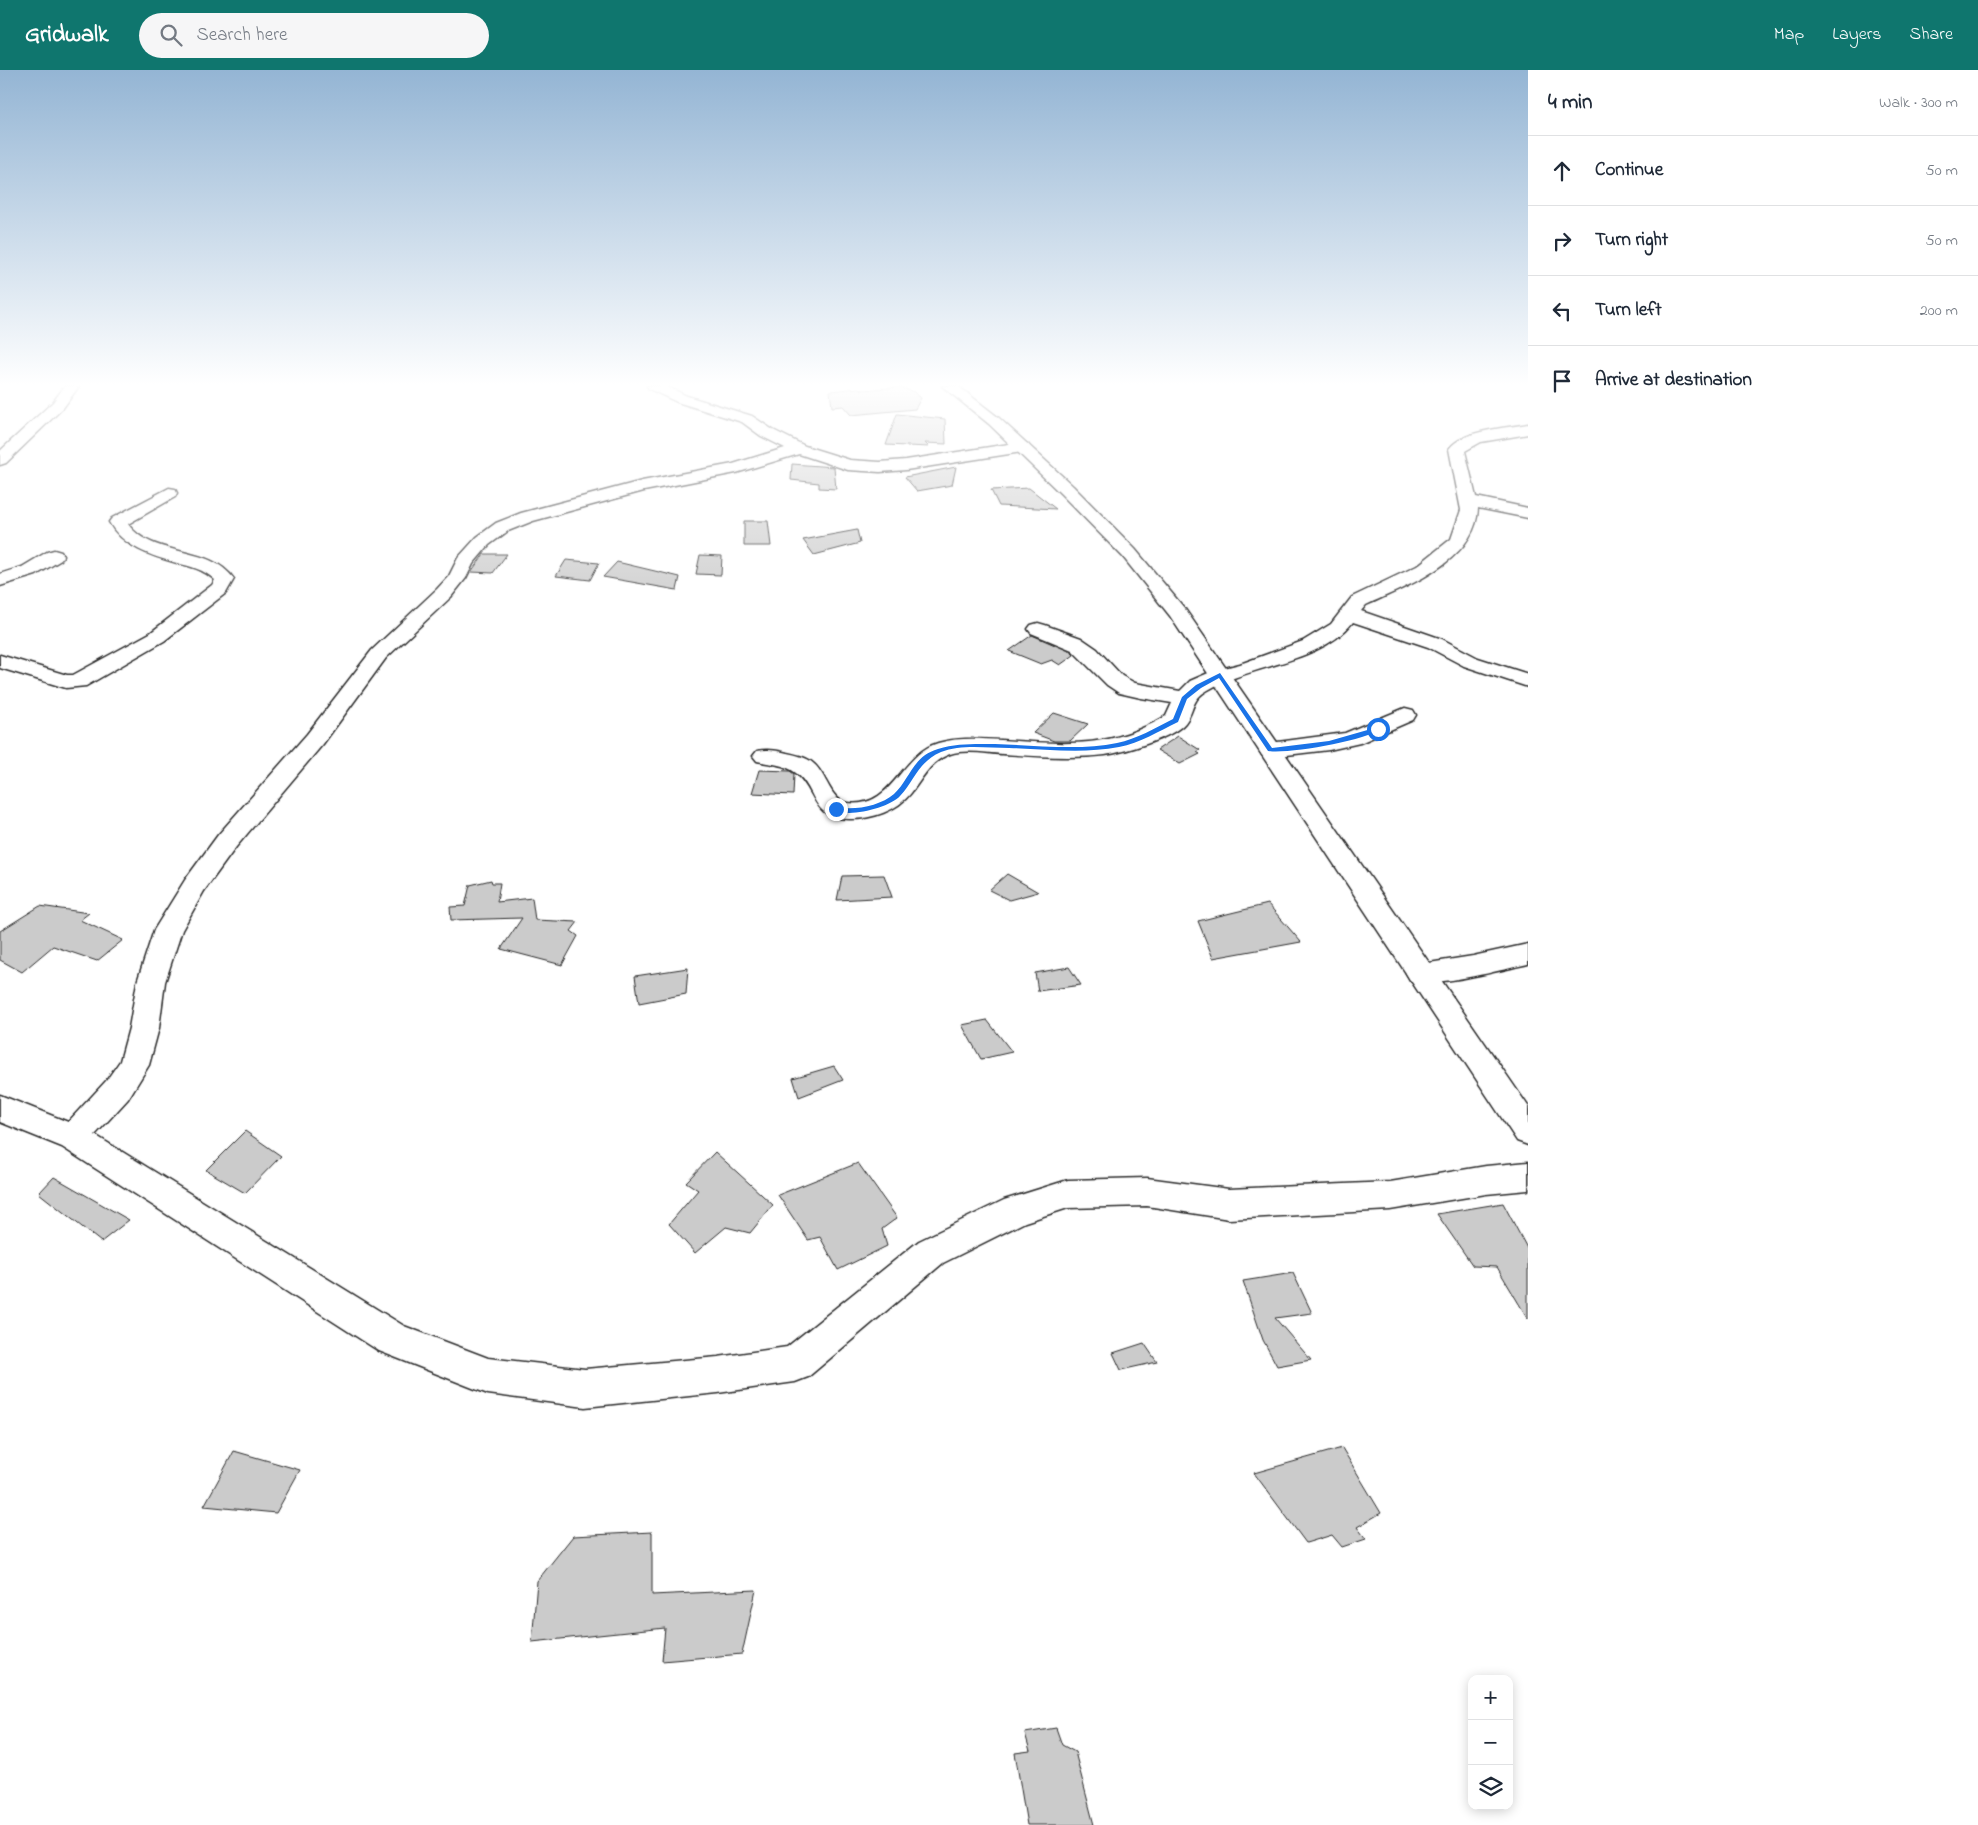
<!DOCTYPE html>
<meta charset="utf-8">
<style>
:root{--surface:#fff;--page:#f6f6f7;--text:#1f2937;--muted:#747a83;--line:#e0e1e3;--accent:#0f766e}
body{margin:0;font-family:"Indie Flower",sans-serif;background:var(--page);color:var(--text)}
.controls{position:absolute;right:15px;bottom:15px;display:grid;overflow:hidden;border-radius:10px;box-shadow:0 2px 12px #0003}
.controls button{width:45px;height:45px;display:grid;place-items:center;padding:0;border:0;border-bottom:1px solid var(--line);background:var(--surface);color:var(--text);font:25px sans-serif}
.stop{position:absolute;width:15px;height:15px;margin:-11px;border:4px solid #1a73e8;border-radius:50%;background:#fff}
.stop.end{background:#1a73e8;border-color:#fff;box-shadow:0 1px 5px #0008}
.list{margin:0;padding:0;list-style:none}
h2{display:flex;justify-content:space-between;align-items:center;height:65px;margin:0;padding:0 20px;font-size:21px}
h2 small{font-size:16px;font-weight:400;color:var(--muted)}
.list li{display:grid;grid-template-columns:32px 1fr auto;gap:15px;align-items:center;box-sizing:border-box;height:70px;padding:0 20px;border-top:1px solid var(--line)}
.list b{display:block;font-size:19px;white-space:nowrap}
.list em{font-size:16px;font-style:normal;color:var(--muted)}
.icon{flex:none;width:28px;height:28px;fill:none;stroke:currentColor;stroke-width:2;stroke-linecap:round;stroke-linejoin:round}
.map{position:relative;flex:none;width:1528px;height:1755px;overflow:hidden}
header{display:flex;align-items:center;gap:30px;box-sizing:border-box;height:70px;padding:0 25px;background:var(--accent);color:#fff}
header strong{font-size:24px}
nav{display:flex;gap:28px;margin-inline-start:auto;font-size:18px}
.search{width:350px;height:45px;background:var(--page);display:flex;align-items:center;gap:12px;box-sizing:border-box;padding:0 18px;border-radius:28px;color:var(--muted);font-size:19px}
main{display:flex}
aside{flex:1;background:var(--surface)}
.map>svg:first-child{display:block}
.building{fill:#cbcbcb;stroke:#2b2b2b}
.lines{fill:none;stroke-linecap:round;stroke-linejoin:round}
.minor-casing{stroke:#2b2b2b;stroke-width:3}
.major-casing{stroke:#2b2b2b;stroke-width:3}
.minor{fill:#fff;fill-rule:evenodd}
.major{fill:#fff;fill-rule:evenodd}
.route{fill:#1a73e8}
</style>
<header>
<strong>Gridwalk</strong>
<div class="search"><svg class="icon" aria-label="search" viewBox="0 0 24 24"><circle cx="10" cy="10" r="6"/><path d="M15 15l6 6"/></svg>Search here</div>
<nav><a>Map</a><a>Layers</a><a>Share</a></nav>
</header>
<main>
<div class="map">
<svg width="1528" height="1755" viewBox="0 0 1528 1755">
<rect width="100%" height="100%" fill="#fff"/>
<filter id="ink" filterUnits="userSpaceOnUse"><feTurbulence type="fractalNoise" baseFrequency=".02" numOctaves="2"/><feDisplacementMap in="SourceGraphic" scale="10" xChannelSelector="R" yChannelSelector="G"/><feConvolveMatrix kernelMatrix="1 2 1 2 8 2 1 2 1" color-interpolation-filters="sRGB"/></filter>
<g filter="url(#ink)">
<path class="building" d="M 900,317 L 914,322 L 921,328 L 915,339 L 851,345 L 843,336 L 832,337 L 830,321 L 859,318 L 863,320 Z
M 897,344 L 945,349 L 946,374 L 925,373 L 929,377 L 886,375 Z
M 792,394 L 834,397 L 836,419 L 819,418 L 819,413 L 791,410 Z
M 956,397 L 952,415 L 917,421 L 905,407 Z
M 1029,418 L 1056,439 L 999,436 L 991,420 Z
M 744,451 L 768,451 L 771,476 L 744,476 Z
M 857,460 L 860,473 L 814,485 L 803,470 Z
M 484,484 L 507,484 L 493,503 L 471,502 Z
M 700,485 L 722,486 L 721,505 L 696,504 Z
M 566,490 L 599,493 L 590,510 L 556,506 Z
M 617,492 L 680,507 L 677,520 L 603,507 Z
M 1032,565 L 1071,582 L 1074,585 L 1060,595 L 1052,590 L 1041,594 L 1009,581 Z
M 1054,643 L 1088,654 L 1070,671 L 1054,671 L 1033,663 Z
M 1178,666 L 1200,680 L 1197,682 L 1200,684 L 1180,694 L 1157,680 Z
M 759,700 L 790,701 L 794,704 L 793,725 L 752,723 Z
M 1007,804 L 1038,822 L 1009,830 L 989,820 Z
M 884,805 L 892,827 L 837,830 L 842,806 Z
M 491,810 L 492,813 L 500,813 L 497,832 L 532,828 L 535,850 L 578,852 L 571,861 L 578,866 L 562,895 L 501,879 L 522,848 L 451,850 L 450,837 L 465,836 L 470,815 Z
M 1268,834 L 1301,872 L 1213,888 L 1198,851 Z
M 40,836 L 89,843 L 80,850 L 123,870 L 97,891 L 53,876 L 22,902 L 0,890 L 0,861 Z
M 1069,897 L 1081,915 L 1038,921 L 1035,903 Z
M 688,898 L 686,924 L 639,933 L 635,906 Z
M 987,950 L 1012,982 L 981,989 L 962,955 Z
M 834,996 L 843,1010 L 799,1027 L 793,1008 Z
M 245,1061 L 281,1086 L 245,1123 L 206,1100 Z
M 715,1082 L 773,1135 L 750,1163 L 726,1157 L 695,1183 L 669,1154 L 698,1120 L 686,1112 Z
M 858,1093 L 897,1148 L 882,1159 L 887,1176 L 838,1200 L 820,1167 L 808,1170 L 778,1125 Z
M 54,1107 L 129,1150 L 101,1172 L 39,1123 Z
M 1503,1133 L 1528,1180 L 1528,1249 L 1497,1197 L 1473,1196 L 1437,1144 Z
M 1293,1203 L 1312,1243 L 1275,1248 L 1311,1290 L 1277,1296 L 1263,1270 L 1243,1211 Z
M 1144,1273 L 1157,1292 L 1121,1300 L 1113,1283 Z
M 1342,1378 L 1381,1443 L 1357,1457 L 1366,1469 L 1342,1477 L 1332,1465 L 1306,1473 L 1254,1403 Z
M 234,1381 L 300,1400 L 276,1443 L 204,1436 Z
M 652,1462 L 652,1525 L 756,1520 L 742,1584 L 662,1591 L 665,1558 L 532,1572 L 537,1511 L 573,1466 Z
M 1056,1658 L 1062,1675 L 1075,1682 L 1094,1755 L 1027,1755 L 1015,1683 L 1030,1681 L 1025,1663 Z"/>
<g class="lines">
<g class="minor-casing">
<path id="minor" d="M 65,316 L 79,316 L 63,338 L 6,393 L 0,395 L 0,381 L 53,332 Z
M 647,316 L 666,316 L 687,326 L 752,346 L 773,360 L 805,376 L 850,390 L 880,392 L 906,390 L 1022,372 L 1028,374 L 1030,377 L 1028,380 L 1022,382 L 906,400 L 880,402 L 848,400 L 799,384 L 736,403 L 644,421 L 533,451 L 508,461 L 489,475 L 473,494 L 466,508 L 451,527 L 386,588 L 323,674 L 236,777 L 204,821 L 182,860 L 165,912 L 159,958 L 149,995 L 128,1029 L 95,1065 L 404,1256 L 488,1288 L 585,1299 L 718,1287 L 787,1277 L 919,1171 L 1004,1130 L 1068,1110 L 1147,1108 L 1229,1119 L 1390,1112 L 1486,1096 L 1528,1092 L 1528,1120 L 1486,1124 L 1390,1140 L 1229,1149 L 1147,1136 L 1068,1138 L 1025,1152 L 943,1193 L 808,1307 L 795,1312 L 718,1323 L 585,1337 L 488,1324 L 379,1281 L 62,1077 L 0,1052 L 0,1025 L 68,1052 L 106,1011 L 120,991 L 129,958 L 137,912 L 154,860 L 185,810 L 218,765 L 307,664 L 372,580 L 437,519 L 449,506 L 458,488 L 477,467 L 496,453 L 521,443 L 642,411 L 733,394 L 785,378 L 761,366 L 742,352 L 677,332 L 649,319 Z
M 1528,354 L 1528,364 L 1481,372 L 1465,381 L 1476,427 L 1528,438 L 1528,448 L 1478,438 C 1476,491 1407,516 1366,535 L 1361,541 L 1442,569 L 1478,588 L 1528,604 L 1528,617 L 1464,596 L 1428,577 L 1353,552 C 1320,594 1251,594 1208,620 C 1190,630 1195,641 1185,653 C 1173,668 1124,682 1105,685 C 1071,689 1037,686 1003,684 C 986,683 966,679 950,684 C 930,691 923,708 911,723 C 897,741 872,749 850,749 C 810,749 818,720 796,703 C 785,694 770,694 757,691 L 753,686 L 757,681 C 767,679 776,680 787,683 C 796,685 807,687 814,694 C 826,704 831,731 847,733 C 894,739 899,685 938,673 C 959,667 980,669 1001,670 C 1065,674 1108,680 1166,646 L 1172,633 L 1141,628 L 1119,623 L 1107,615 L 1072,580 L 1031,563 L 1028,559 L 1031,555 L 1038,553 L 1045,555 L 1081,568 L 1097,579 L 1122,606 L 1135,613 L 1180,621 L 1190,611 L 1213,601 L 1240,594 L 1303,571 L 1331,554 L 1352,527 L 1417,496 L 1451,469 L 1461,440 L 1449,379 C 1462,360 1507,358 1528,354 Z
M 169,418 L 175,419 L 177,423 L 175,427 L 128,454 C 153,489 210,474 234,509 L 226,523 L 164,571 L 86,616 L 66,618 L 0,598 L 0,585 L 67,605 L 73,605 L 150,563 L 212,515 L 215,510 C 203,499 192,497 177,493 C 151,486 123,477 109,452 L 112,448 Z
M 54,480 L 61,482 L 63,486 L 61,490 L 36,505 L 0,516 L 0,504 L 22,497 L 47,482 Z
M 1405,638 L 1413,640 L 1416,645 L 1413,650 L 1360,673 L 1329,680 L 1270,687 L 1262,685 L 1259,680 L 1262,675 L 1270,673 L 1345,663 Z
M 1528,874 L 1528,894 C 1500,900 1436,918 1410,910 L 1406,903 L 1410,896 L 1473,886 Z"/>
</g>
<g class="major-casing">
<path id="major" d="M 942,316 L 958,316 L 999,348 L 1073,416 L 1135,479 L 1185,539 L 1528,1036 L 1528,1075 L 1517,1071 L 1170,546 L 1123,487 L 1061,424 L 989,354 Z"/>
</g>
<use href="#minor" class="minor"/>
<use href="#major" class="major"/>
</g>
</g>
<linearGradient id="sky" x2="0" y2="1"><stop stop-color="#94b5d4"/><stop offset="0.56" stop-color="#fff"/><stop offset="1" stop-color="#fff" stop-opacity="0"/></linearGradient>
<rect width="1528" height="562" fill="url(#sky)"/>
<path class="route" d="M 1220,603 L 1272,678 L 1329,671 L 1378,657 L 1381,659 C 1364,671 1289,684 1268,681 L 1219,608 L 1201,618 L 1187,629 L 1178,652 C 1159,661 1140,673 1119,677 C 1083,684 1044,679 1009,678 C 987,678 961,674 941,682 C 918,692 915,710 900,726 C 889,738 846,749 833,739 L 836,737 C 854,741 880,736 894,724 C 910,709 913,686 938,679 C 957,673 976,674 995,674 C 1033,675 1079,681 1117,673 C 1137,669 1155,658 1173,649 L 1182,627 L 1196,615 Z"/>
</svg>
<div class="controls">
<button>+</button>
<button>−</button>
<button><svg class="icon" aria-label="layers" viewBox="0 0 24 24"><path d="M12 4l9 5-9 5-9-5zM3 14l9 5 9-5"/></svg></button>
</div>
<div class="stop" style="left:1378px;top:659px"></div>
<div class="stop end" style="left:836px;top:739px"></div>
</div>
<aside>
<h2>4 min<small>Walk · 300 m</small></h2>
<ul class="list">
<li><svg class="icon" aria-label="ahead" viewBox="0 0 24 24"><path d="M12 20V5M6 11l6-6 6 6"/></svg><div><b>Continue</b></div><em>50 m</em></li>
<li><svg class="icon" aria-label="right" viewBox="0 0 24 24"><path d="M7 20v-9h11M14 6l5 5-5 5"/></svg><div><b>Turn right</b></div><em>50 m</em></li>
<li><svg class="icon" aria-label="left" viewBox="0 0 24 24"><path d="M17 20v-9H6M10 6l-5 5 5 5"/></svg><div><b>Turn left</b></div><em>200 m</em></li>
<li><svg class="icon" aria-label="arrive" viewBox="0 0 24 24"><path d="M6 21V4h12l-3 4 3 4H6"/></svg><div><b>Arrive at destination</b></div></li>
</ul>
</aside>
</main>
